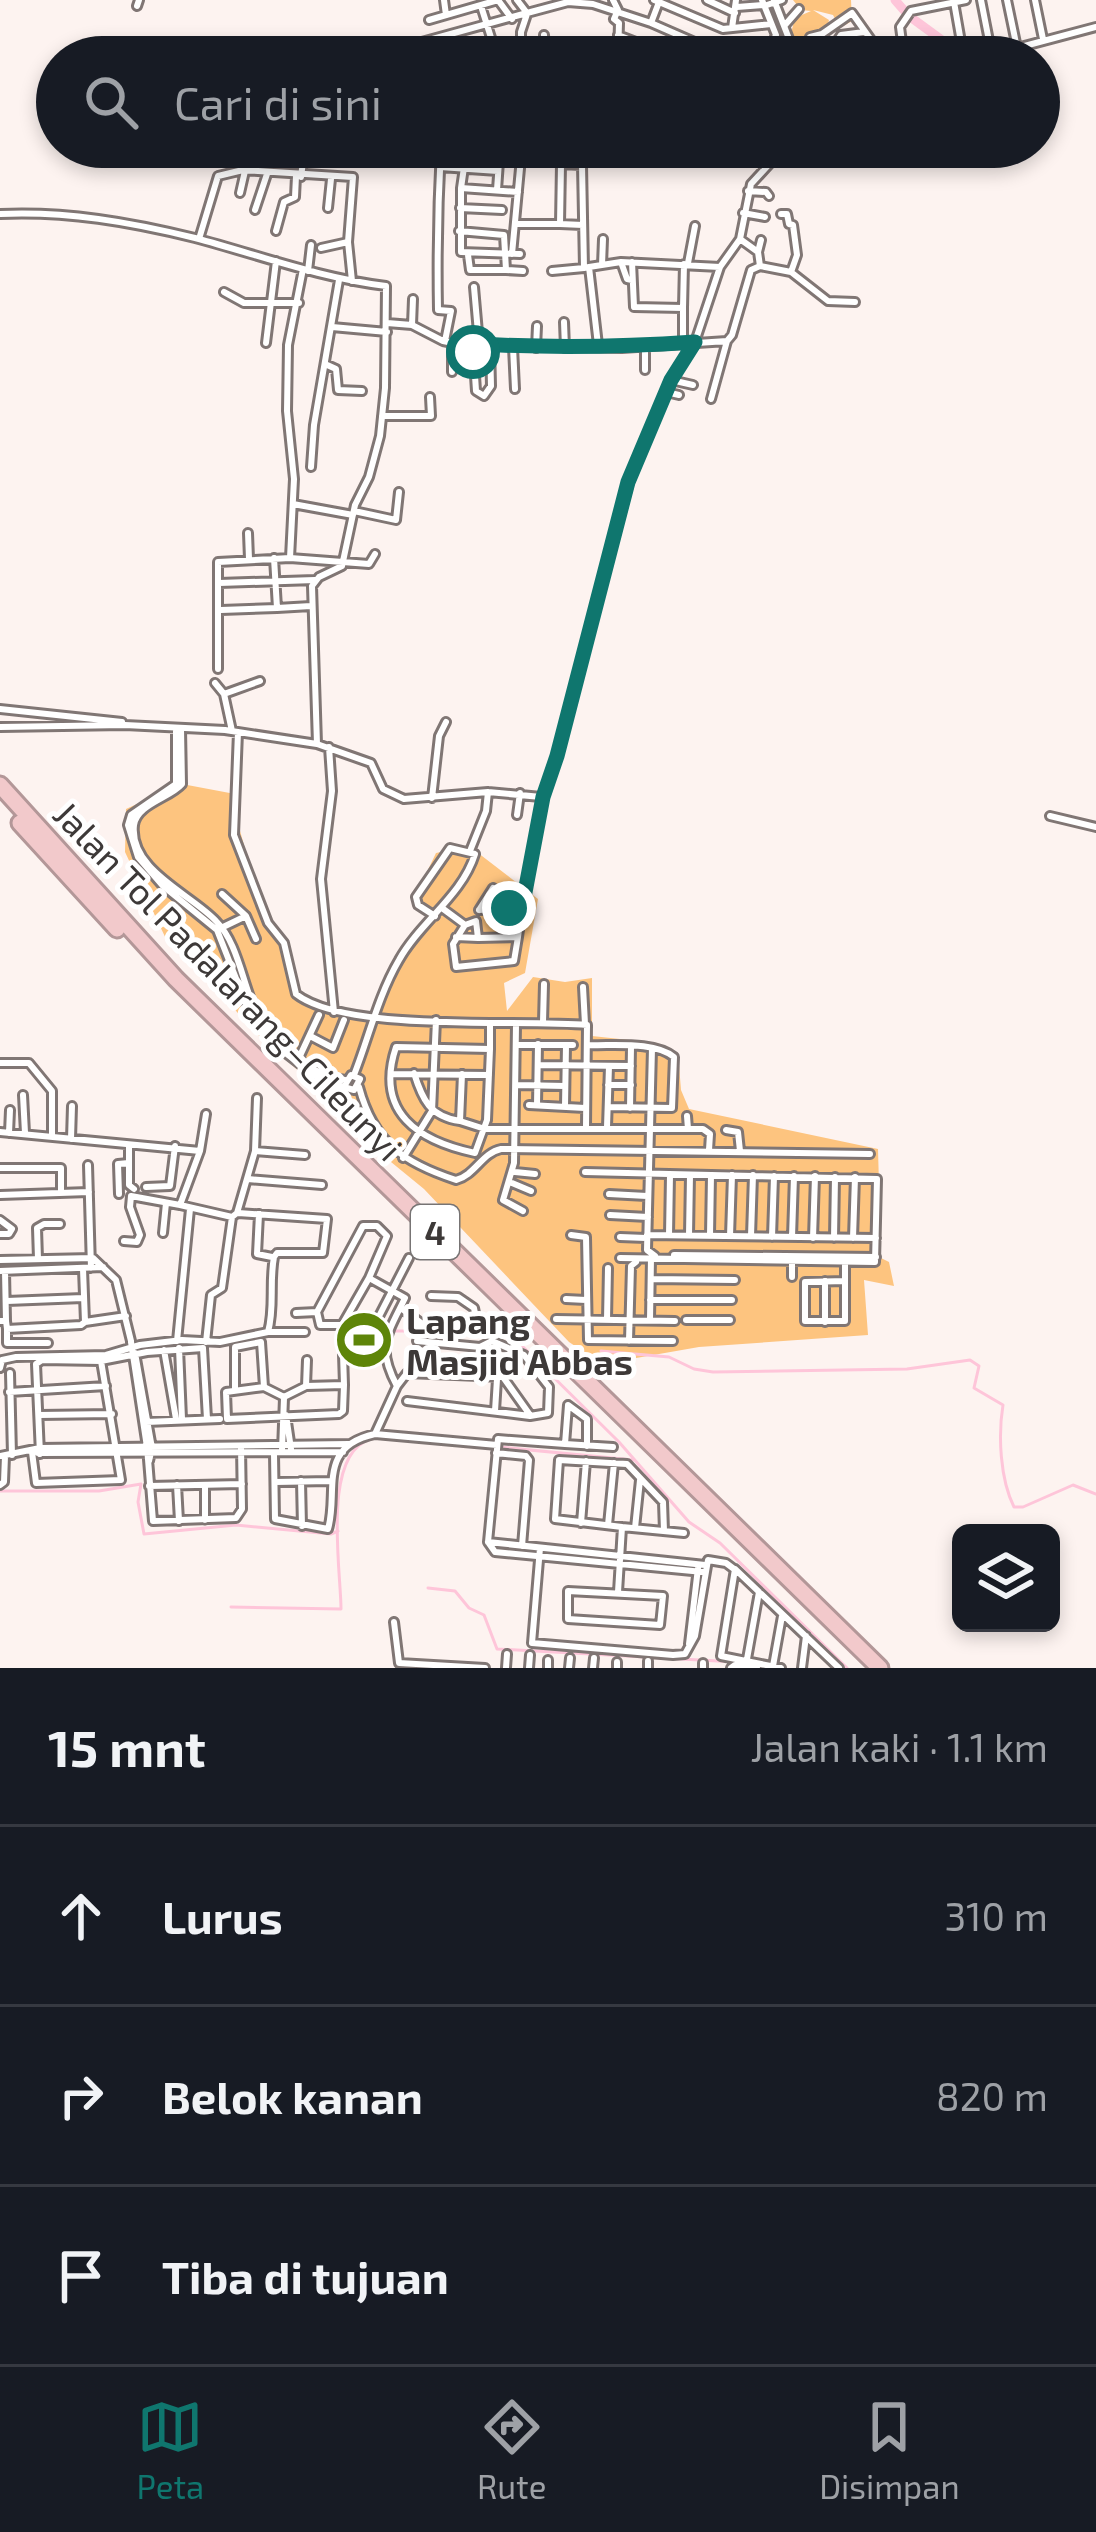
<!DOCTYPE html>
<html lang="id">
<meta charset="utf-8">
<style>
:root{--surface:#171b24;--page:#242831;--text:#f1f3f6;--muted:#9ea1a6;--line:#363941;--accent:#0f766e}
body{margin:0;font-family:"Exo 2",sans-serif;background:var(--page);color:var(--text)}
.controls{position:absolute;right:36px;bottom:36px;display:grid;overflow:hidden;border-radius:18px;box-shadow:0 6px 18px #0003}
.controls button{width:108px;height:108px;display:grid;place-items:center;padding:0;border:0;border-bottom:3px solid var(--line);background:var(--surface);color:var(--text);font:60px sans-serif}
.stop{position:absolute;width:36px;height:36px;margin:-27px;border:9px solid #0f766e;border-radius:50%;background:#fff}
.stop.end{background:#0f766e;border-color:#fff;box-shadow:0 3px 12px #0008}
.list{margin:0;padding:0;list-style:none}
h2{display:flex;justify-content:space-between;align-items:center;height:156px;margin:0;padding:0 48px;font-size:51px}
h2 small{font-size:39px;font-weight:400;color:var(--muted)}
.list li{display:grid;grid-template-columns:78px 1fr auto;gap:36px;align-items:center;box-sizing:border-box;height:180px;padding:0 48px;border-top:3px solid var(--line)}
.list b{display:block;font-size:45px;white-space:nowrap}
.list em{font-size:39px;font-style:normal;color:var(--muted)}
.icon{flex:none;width:66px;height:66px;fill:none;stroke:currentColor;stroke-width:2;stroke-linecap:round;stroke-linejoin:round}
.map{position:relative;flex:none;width:1096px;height:1668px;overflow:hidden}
.search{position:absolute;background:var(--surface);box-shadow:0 6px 18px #0003;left:36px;right:36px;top:36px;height:132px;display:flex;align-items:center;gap:30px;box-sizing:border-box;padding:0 42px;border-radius:66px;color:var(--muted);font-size:45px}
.sheet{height:696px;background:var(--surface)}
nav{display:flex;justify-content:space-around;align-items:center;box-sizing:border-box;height:168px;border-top:3px solid var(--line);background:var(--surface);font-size:33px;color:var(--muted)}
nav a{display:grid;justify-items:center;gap:6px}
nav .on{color:var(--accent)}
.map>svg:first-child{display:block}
.green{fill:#fdc47f}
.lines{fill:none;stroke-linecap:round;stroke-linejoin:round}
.stream{stroke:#fec5d9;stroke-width:3}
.river{stroke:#fec5d9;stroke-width:9}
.street-casing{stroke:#807674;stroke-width:12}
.highway-casing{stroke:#b39798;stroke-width:21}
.street{stroke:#fff;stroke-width:6}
.highway{stroke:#f2c9cb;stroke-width:15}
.route{stroke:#0f766e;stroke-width:15}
.labels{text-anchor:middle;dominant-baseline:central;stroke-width:10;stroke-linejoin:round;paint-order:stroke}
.shield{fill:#fff;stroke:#777474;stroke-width:3}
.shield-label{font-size:33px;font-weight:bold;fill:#3d3938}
.street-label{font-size:36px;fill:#3d3938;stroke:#fff}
.poi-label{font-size:36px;font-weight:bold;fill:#3d3938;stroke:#fff;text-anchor:start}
</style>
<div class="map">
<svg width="1096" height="1668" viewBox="0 0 1096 1668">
<rect width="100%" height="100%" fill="#fdf3f0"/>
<path class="green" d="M 793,0 L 851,0 L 852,21 L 840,28 L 833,15 L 813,10 L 829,20 L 828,24 L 798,50 L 791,33 L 795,18 L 811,11 L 801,10 Z
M 176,729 L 182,784 L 235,794 L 233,806 L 260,902 L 283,943 L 293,990 C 316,1005 347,1022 375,1011 L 399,957 L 432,917 L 415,897 L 436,853 L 469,846 L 538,899 L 525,973 L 504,983 L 507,1011 L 533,977 L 565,982 L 592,978 L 592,1036 L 657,1043 L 678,1053 L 681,1090 L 689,1109 L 878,1149 L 881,1258 L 889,1262 L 894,1286 L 864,1280 L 868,1335 L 699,1347 L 602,1364 L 569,1342 L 424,1189 L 391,1162 L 358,1126 L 348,1096 L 328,1097 L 247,1025 L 199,963 L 167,941 L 125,852 L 126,809 L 172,788 Z"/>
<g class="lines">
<path class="stream" d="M 433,1327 L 490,1330 L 517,1341 L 619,1442 L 689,1522 L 720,1543 L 847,1668
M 349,1331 L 407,1331 L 414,1325 L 423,1326
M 601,1351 L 669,1357 L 694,1369 L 713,1372 L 907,1369 L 970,1360 L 979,1366 L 974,1388 L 1003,1405 C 998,1435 1000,1479 1014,1507 L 1023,1507 L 1073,1485 L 1096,1494
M 499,1447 L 633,1460
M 0,1491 L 99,1491 L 141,1484 L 138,1502 L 144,1534 L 236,1525 L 331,1534 L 338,1531
M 428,1588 L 455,1591 L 469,1608 L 484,1615 L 497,1649 L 736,1662
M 231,1607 L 341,1609 C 341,1570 321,1453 371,1439 C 392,1433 425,1442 447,1444"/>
<path class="river" d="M 895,0 L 909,16 L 965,57"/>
<g class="street-casing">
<path id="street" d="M 444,0 L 446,15
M 517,0 L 527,13 L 568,2 L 593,4 L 651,23 L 729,57
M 613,0 L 618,10 L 614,19 L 619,23 L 618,57
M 707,0 L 735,13
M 762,0 L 776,35 L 767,55
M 774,0 L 796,57
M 981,0 L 991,51
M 1007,0 L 1017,48 L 1096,27
M 1035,0 L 1043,39
M 659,2 L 723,29 L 771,24
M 954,2 L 961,42
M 137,6 L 139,0
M 481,6 L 493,44 L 501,46 L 503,57
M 764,6 L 782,0
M 737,7 L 763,5
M 429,20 L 498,0 L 512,19
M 651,23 L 659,2 L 654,0
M 785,25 L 799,9
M 732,28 L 736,0
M 822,34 L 823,57
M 544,35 L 545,50
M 618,35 L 675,57
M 810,37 L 822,34 L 852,13 L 874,44
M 407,46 L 527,13
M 822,46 L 835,44 L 841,35 L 864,32
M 521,50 L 567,49 L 567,57
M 464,57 L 493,44
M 521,57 L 521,32 L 527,14
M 742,57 L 745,50
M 752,57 L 795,54
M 904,57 L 900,27 L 911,11 L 966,0
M 417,147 L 441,150
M 441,147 C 438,202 437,255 438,310 L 451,311 L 445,341
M 467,147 L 461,188 L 461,252 L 520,254
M 564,147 L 564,148
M 467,149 L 499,150
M 735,150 L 779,154
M 266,151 L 304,154 L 301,177
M 738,158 L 758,159 L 765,168
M 522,159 L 539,158 L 539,147
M 836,162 L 838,147
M 440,167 L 498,171
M 243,170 L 245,154 L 261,147
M 461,188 L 518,192
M 497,190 L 500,147
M 748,191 L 766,192 L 769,196
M 240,193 L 245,171
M 328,208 L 331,179
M 460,208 L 502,210
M 255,210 L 267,174
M 743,213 L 765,217
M 0,214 C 67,211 130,222 195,238 C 259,255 320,278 386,286 L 385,388 L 380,436 L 369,477 L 355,505 L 342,566 L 319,577 L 312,586 L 317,744 L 225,730 L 125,725 L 0,727
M 781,214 L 787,214 L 789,224 L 793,225 L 797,255 L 791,272
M 517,224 L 560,224
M 583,225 L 560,224 L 561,164 L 582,165 L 584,268 L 589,267 L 598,345
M 276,231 L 284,202 L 295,197 L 296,176
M 459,231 L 504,235 L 506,270 L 470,270 L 468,255
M 199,239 L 218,176 L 243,170 L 353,177 L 348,242 L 352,281
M 740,239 L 758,252 L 760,266
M 321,248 L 348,242
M 758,252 L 761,240
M 512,254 L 522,147
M 621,262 L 627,279 L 632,280
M 632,262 L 634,307 L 683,308 L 684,264
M 688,263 L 695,226
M 602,265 L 603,239
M 760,266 L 791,272 L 828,301 L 855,302
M 589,267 L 621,262 L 720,267
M 303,269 L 288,345 L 287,411 L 294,479 L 290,558 L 369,564 L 375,554
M 506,270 L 523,271
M 308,271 L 311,245
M 552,271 L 584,268
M 474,287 L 479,344
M 224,292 L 244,303 L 299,303
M 683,308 L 683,343
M 564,322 L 565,348
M 387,323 L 412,325 L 443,341 L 463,345 L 622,348 L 727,341 L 732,335 L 751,270 L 760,266
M 412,325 L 413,299
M 332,327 L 387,332
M 266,343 L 276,261
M 473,345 L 476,391 L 484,396 L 491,386 L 490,344
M 513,347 L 515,389
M 536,348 L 537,326
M 325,364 L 336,369 L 338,390 L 362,391
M 645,370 L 645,346
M 452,372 L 452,344
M 671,380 L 693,385
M 666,392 L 679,395
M 711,399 L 727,341
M 382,416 L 431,416 L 430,397
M 311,467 L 314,425 L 339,280
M 293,504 L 353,515
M 354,511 L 396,520 L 399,492
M 248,533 L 249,559
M 274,558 L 277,608 L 311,606
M 219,583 L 315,580
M 221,610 L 277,608
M 218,669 L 218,562 L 290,558
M 215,683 L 224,694 L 232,731
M 224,694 L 260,681
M 0,709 L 122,722
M 176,729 L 176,784 L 131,815 L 128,825 L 138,857 L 163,886 L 217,930 L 250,1014 L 274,1044 L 322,1081 L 354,1090 L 360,1079 L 351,1075 L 345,1085
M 181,729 L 182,784 C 170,798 137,804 134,825 C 129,870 191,894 216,921 C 235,940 241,973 250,997 C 265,1034 305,1075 345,1080
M 238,732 L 234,835 L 268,923 L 284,943 L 296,994 C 346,1033 519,1019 587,1025 L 586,1127
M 317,744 L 371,763 L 383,789 L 404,799 L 488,792 L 541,797
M 329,747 L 332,791 L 321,879 L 334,1012
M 432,798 L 439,736 L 446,722
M 517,815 L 520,793
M 1050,816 L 1096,827
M 470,851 L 486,811 L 488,792
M 522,907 L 543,797 L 557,756 L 629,482 L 671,380 L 695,342 L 720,267 L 740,239 L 751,184 L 785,147
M 442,908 L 465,925 L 476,921 L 478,938 L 518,937 L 514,961 L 456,967 L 453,944 L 465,925
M 479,910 L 522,907 L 518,937
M 479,910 L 493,888
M 246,916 L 256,939
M 221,928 L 246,916 L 222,894
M 456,937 L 478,938
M 583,987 L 585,1024
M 543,1022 L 544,984
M 516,1025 L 514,1163 L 503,1200 L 523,1211
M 312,1037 L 333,1048 L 344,1020
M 517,1045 L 573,1045
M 588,1045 C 614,1046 654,1041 674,1057 L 672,1108 L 608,1107
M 396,1047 L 490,1049 L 487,1120 L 475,1153 C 419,1141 374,1113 396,1047 Z
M 652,1048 L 647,1250 L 655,1256
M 490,1049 L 490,1023
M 298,1060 L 319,1015
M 0,1063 L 29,1063 L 52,1091 L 52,1137
M 538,1065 L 631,1066
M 414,1073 C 422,1099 430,1117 460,1121 L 462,1074
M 391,1074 L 489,1075
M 354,1075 C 369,1037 378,996 399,960 C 420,922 462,896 475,854 L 450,848 L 416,897 L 418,905 L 435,916
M 517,1085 L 565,1086
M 608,1085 L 631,1085
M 359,1087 C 374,1143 404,1163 456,1180 C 475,1175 482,1153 501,1149 L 870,1154
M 23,1095 L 25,1133
M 529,1105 L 585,1108
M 537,1105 L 538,1044
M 565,1106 L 566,1045
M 630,1108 L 631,1047
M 687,1116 L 688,1129
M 460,1121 L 485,1129 L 703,1129 L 710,1134 L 709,1150
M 607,1127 L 609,1066
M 726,1130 L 738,1132 L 740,1151
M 0,1132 L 200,1151 L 180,1205 L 232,1217 L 237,1213 L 255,1151 L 257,1098
M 9,1133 L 10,1110
M 71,1139 L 72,1106
M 129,1145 L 129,1185 L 134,1189
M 200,1151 L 206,1114
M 255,1151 L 305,1155
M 403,1158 L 432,1111 L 436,1020
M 88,1165 L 91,1268
M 0,1168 L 61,1168 L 61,1193
M 515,1172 L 535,1174
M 585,1172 L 877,1179 L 875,1262 L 620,1258
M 248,1179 L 322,1185
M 512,1183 L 531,1191
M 146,1187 L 170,1186 L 175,1146
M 119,1194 L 118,1164 L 129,1163
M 609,1194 L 647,1196
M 0,1195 L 89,1192
M 238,1213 L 327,1219 L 323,1253 L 277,1253 L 274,1257 C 269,1284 275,1307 268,1332
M 259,1214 L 257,1254 L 272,1257
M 610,1215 L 648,1217
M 0,1220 L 12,1229 L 9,1234 L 0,1234
M 163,1233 L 166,1203
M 571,1235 L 586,1237 L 588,1340 L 673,1341
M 647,1235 L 876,1238
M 669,1235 L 670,1175
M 689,1235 L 690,1175
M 710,1235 L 711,1175
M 730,1236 L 732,1175
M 751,1236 L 753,1175
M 620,1237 L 646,1238
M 772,1237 L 774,1176
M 792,1237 L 794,1176
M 813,1238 L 815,1176
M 834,1238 L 835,1177
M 853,1238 L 855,1177
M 124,1241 L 137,1242 L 140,1235 L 130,1207 L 131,1196 L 180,1205
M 674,1255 L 876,1257
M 38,1259 L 37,1228 L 44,1224 L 60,1224
M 0,1260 L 93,1258 L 116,1280 L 131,1341
M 0,1271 L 103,1267
M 5,1271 L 6,1321
M 792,1277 L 792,1260
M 651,1279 L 735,1280
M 845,1281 L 805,1282 L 805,1321 L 845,1321 L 845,1262
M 566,1299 L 586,1300
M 650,1300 L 732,1300
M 7,1301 L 83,1298
M 401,1308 L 421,1323 L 472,1326 L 477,1323 L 474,1308 L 458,1297 L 431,1296
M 317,1312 L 320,1325 L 342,1325 L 369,1278
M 296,1313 L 317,1312 L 363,1226 L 377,1226 L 387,1236 L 369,1278 L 405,1298 C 387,1335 376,1347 397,1386
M 556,1319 L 675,1321
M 607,1320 L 608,1268
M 650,1320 L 651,1258
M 686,1320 L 730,1320
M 0,1321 L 6,1321 L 7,1329 L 81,1325 L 85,1322 L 83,1269
M 85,1322 L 126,1316
M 825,1322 L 825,1281
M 374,1326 L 409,1258
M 7,1329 L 7,1343 L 48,1343
M 177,1341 L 190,1209
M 417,1341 L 480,1347 L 503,1377
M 629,1341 L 631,1266 L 636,1262
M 131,1342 L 147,1447 L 153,1521 L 236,1518 L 242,1509 L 241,1447
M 206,1342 L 211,1295 L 222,1288 L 232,1217
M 179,1348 L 182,1419
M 164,1350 L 176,1419
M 135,1353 L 152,1448 L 149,1461
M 343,1354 L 344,1385
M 0,1368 L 2,1360 L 16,1357 L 106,1355 L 140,1345 L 182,1340 L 220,1342 L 268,1332 L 305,1332
M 10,1373 L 12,1455
M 306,1386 L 307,1360
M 264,1387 L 226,1392 L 227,1419 L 339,1414 L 343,1411 L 344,1385 L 306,1386 L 284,1397
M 235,1389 L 235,1347 L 261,1342 L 264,1387 L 284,1397
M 9,1392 L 106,1386
M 407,1401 L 530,1416 L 548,1413 L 549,1387 L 524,1355 L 492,1341 L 480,1347
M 495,1411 L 497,1379
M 39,1415 L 112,1414
M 286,1415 L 291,1449
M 146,1422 L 220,1419
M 375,1434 L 397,1386 L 407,1373 L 503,1377 L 530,1415
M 565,1444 L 613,1447
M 282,1450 L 284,1398
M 32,1452 L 36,1483 L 121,1480 L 101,1361
M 38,1453 L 343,1452
M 496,1453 L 526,1456 L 529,1460 L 522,1546
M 40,1454 L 36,1364 L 42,1360 L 101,1361 L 147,1352 L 203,1348 L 207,1419
M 274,1454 L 275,1519 L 328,1529 C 339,1492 316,1447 375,1434 L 497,1445
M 0,1456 L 40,1448 L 349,1444
M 301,1481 L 302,1526
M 275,1482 L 330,1481
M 0,1485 L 4,1482 L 5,1456
M 177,1485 L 179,1521
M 205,1485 L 205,1520
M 149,1486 L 242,1484
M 581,1523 L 586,1461
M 608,1525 L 614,1463
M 622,1527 L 684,1533
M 635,1528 L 640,1480
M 488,1542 L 498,1439 L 565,1444 L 568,1405 L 587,1419 L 587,1446
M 488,1542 L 495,1552 L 703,1572
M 488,1542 L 705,1565
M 540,1548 L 532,1643 L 673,1655 L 685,1654 L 695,1636 L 708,1560
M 708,1560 L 726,1563 L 734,1569
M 568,1591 L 663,1596 L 660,1625 L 568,1619 Z
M 618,1592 L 622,1527 L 555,1519 L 559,1460 L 627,1464 L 663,1502 L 664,1531
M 394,1622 L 399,1663 L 485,1668
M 689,1644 L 698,1568
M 747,1659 L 759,1592
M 648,1661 L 648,1668
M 703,1663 L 703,1668
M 773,1666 L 782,1616
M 506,1668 L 507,1654
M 529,1668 L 530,1655
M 548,1668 L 548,1660
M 569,1668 L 570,1658
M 593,1668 L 594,1658
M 617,1668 L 617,1662
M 731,1668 L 735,1665 L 757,1668
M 781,1668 L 721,1656 L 735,1569 L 839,1668
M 802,1668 L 806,1636"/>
</g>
<g class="highway-casing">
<path id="highway" d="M 0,785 L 176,979 L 880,1668
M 20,823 L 117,929"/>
</g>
<use href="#street" class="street"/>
<use href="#highway" class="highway"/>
</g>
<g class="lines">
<path class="route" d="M 473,352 L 472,345 L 479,344 C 552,348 622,347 695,342 L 671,380 L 628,482 L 557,756 L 543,797 L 522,908 L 509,908"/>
</g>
<defs>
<g id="stadium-disc" transform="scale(3)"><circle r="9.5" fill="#5e8509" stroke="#fff"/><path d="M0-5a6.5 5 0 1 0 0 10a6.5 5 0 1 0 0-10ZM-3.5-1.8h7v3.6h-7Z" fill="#fff"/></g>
</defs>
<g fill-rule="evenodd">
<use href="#stadium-disc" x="364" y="1340"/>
</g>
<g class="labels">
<rect class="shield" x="411" y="1205" width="48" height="54" rx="9"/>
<g class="shield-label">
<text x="435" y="1232">4</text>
</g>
<g class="street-label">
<text transform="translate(229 980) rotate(46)">Jalan Tol Padalarang–Cileunyi</text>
</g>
<g class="poi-label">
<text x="406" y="1319">Lapang<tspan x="406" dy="41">Masjid Abbas</tspan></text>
</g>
</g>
</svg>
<div class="controls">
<button><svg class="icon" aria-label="layers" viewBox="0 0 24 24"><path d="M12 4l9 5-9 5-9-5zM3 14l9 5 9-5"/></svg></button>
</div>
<div class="stop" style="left:473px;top:352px"></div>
<div class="stop end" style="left:509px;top:908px"></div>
<div class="search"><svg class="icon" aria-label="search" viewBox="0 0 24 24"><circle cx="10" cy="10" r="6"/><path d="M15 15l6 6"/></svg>Cari di sini</div>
</div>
<section class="sheet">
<h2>15 mnt<small>Jalan kaki · 1.1 km</small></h2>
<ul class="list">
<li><svg class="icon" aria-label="ahead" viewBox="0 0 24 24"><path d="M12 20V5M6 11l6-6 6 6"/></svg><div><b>Lurus</b></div><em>310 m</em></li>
<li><svg class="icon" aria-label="right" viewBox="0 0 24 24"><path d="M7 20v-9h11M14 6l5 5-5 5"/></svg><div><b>Belok kanan</b></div><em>820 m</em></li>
<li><svg class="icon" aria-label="arrive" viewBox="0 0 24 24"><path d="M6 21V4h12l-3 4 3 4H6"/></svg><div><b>Tiba di tujuan</b></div></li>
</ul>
</section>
<nav>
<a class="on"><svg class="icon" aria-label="map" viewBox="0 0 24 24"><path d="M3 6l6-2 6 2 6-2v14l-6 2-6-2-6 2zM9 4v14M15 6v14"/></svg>Peta</a>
<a><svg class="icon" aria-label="directions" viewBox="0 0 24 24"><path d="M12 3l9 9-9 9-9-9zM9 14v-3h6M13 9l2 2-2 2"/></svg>Rute</a>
<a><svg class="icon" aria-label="saved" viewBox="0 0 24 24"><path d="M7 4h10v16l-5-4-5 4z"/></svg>Disimpan</a>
</nav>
